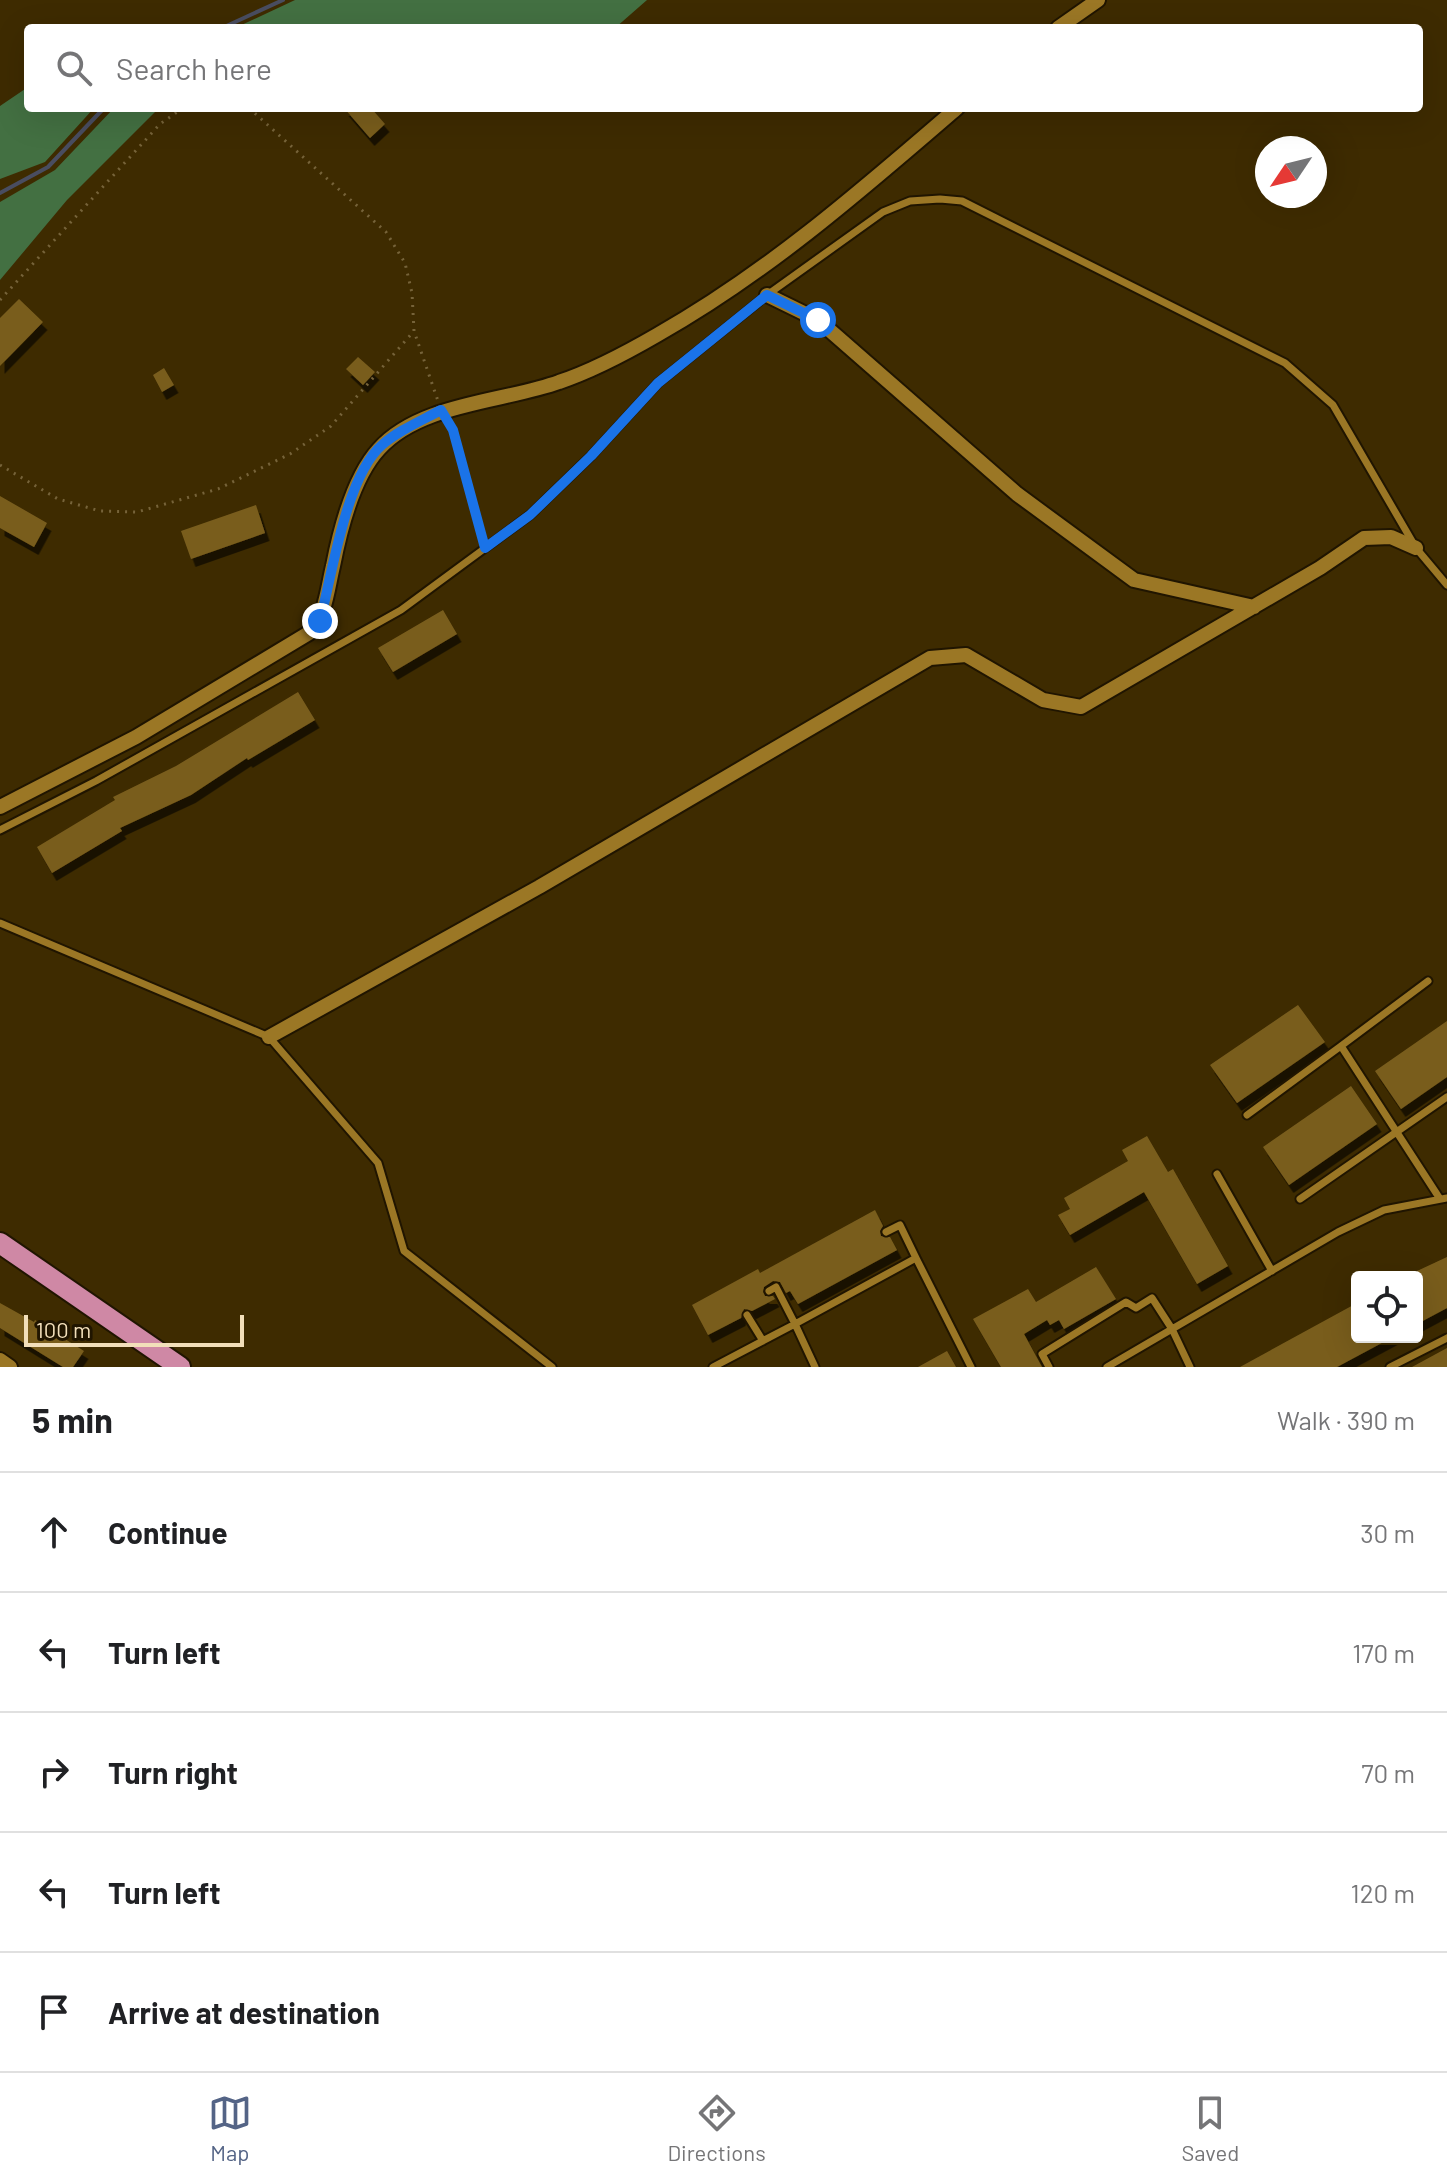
<!DOCTYPE html>
<meta charset="utf-8">
<style>
:root{--surface:#fff;--page:#f2f2f2;--text:#202124;--muted:#757577;--line:#e0e0e0;--accent:#546486}
body{margin:0;font-family:Barlow,sans-serif;background:var(--page);color:var(--text)}
.controls{position:absolute;right:24px;bottom:24px;display:grid;overflow:hidden;border-radius:8px;box-shadow:0 8px 32px #0002}
.controls button{width:72px;height:72px;display:grid;place-items:center;padding:0;border:0;border-bottom:2px solid var(--line);background:var(--surface);color:var(--text);font:40px sans-serif}
.compass{position:absolute;left:1255px;top:136px;width:72px;height:72px;border-radius:50%;background:var(--surface);box-shadow:0 8px 32px #0002;rotate:235deg}
.scale{position:absolute;left:24px;bottom:20px;width:220px;box-sizing:border-box;padding-left:8px;border:4px solid #f2dfba;border-top:0;font-size:22px;line-height:28px;white-space:nowrap;color:#f2dfba;-webkit-text-stroke:6px #201500;paint-order:stroke}
.stop{position:absolute;width:24px;height:24px;margin:-18px;border:6px solid #1a73e8;border-radius:50%;background:#fff}
.stop.end{background:#1a73e8;border-color:#fff;box-shadow:0 2px 8px #0008}
.list{margin:0;padding:0;list-style:none}
h2{display:flex;justify-content:space-between;align-items:center;height:104px;margin:0;padding:0 32px;font-size:34px}
h2 small{font-size:26px;font-weight:400;color:var(--muted)}
.list li{display:grid;grid-template-columns:52px 1fr auto;gap:24px;align-items:center;box-sizing:border-box;height:120px;padding:0 32px;border-top:2px solid var(--line)}
.list b{display:block;font-size:30px;white-space:nowrap}
.list em{font-size:26px;font-style:normal;color:var(--muted)}
.icon{flex:none;width:44px;height:44px;fill:none;stroke:currentColor;stroke-width:2;stroke-linecap:round;stroke-linejoin:round}
.map{position:relative;flex:none;width:1447px;height:1367px;overflow:hidden}
.search{position:absolute;background:var(--surface);box-shadow:0 8px 32px #0002;left:24px;right:24px;top:24px;height:88px;display:flex;align-items:center;gap:20px;box-sizing:border-box;padding:0 28px;border-radius:8px;color:var(--muted);font-size:30px}
.sheet{height:704px;background:var(--surface)}
nav{display:flex;justify-content:space-around;align-items:center;box-sizing:border-box;height:112px;border-top:2px solid var(--line);background:var(--surface);font-size:22px;color:var(--muted)}
nav a{display:grid;justify-items:center;gap:4px}
nav .on{color:var(--accent)}
.map>svg:first-child{display:block}
.forest{fill:#437042}
.lines{fill:none;stroke-linecap:round;stroke-linejoin:round}
.stream{stroke:#494d60;stroke-width:4}
.building{fill:#795d1e;filter:url(#shadow)}
.lane-casing{stroke:#201500;stroke-width:11}
.street-casing{stroke:#201500;stroke-width:18}
.primary-casing{stroke:#201500;stroke-width:24}
.path{stroke:#766339;stroke-width:3;stroke-dasharray:2 6;stroke-linecap:butt}
.lane{stroke:#9b7725;stroke-width:7}
.street{stroke:#9b7725;stroke-width:14}
.primary{stroke:#cf88a5;stroke-width:20}
.route{stroke:#1a73e8;stroke-width:10}
</style>
<div class="map">
<svg width="1447" height="1367" viewBox="0 0 1447 1367">
<defs>
<filter id="shadow"><feDropShadow dx="4.5" dy="8" stdDeviation="0" flood-color="#0009"/></filter>
</defs>
<rect width="100%" height="100%" fill="#3e2b00"/>
<path class="forest" d="M 295,0 L 647,0 L 615,28 L 235,28 Z
M 28,87 L 28,108 L 94,108 L 45,162 L 0,179 L 0,106 Z
M 114,108 L 159,108 L 67,200 L 0,280 L 0,202 L 55,170 Z"/>
<g class="lines">
<path class="stream" d="M 222,28 L 283,0
M 0,193 L 48,167 L 104,108"/>
</g>
<path class="building" d="M 344,108 L 371,108 L 385,124 L 370,138 Z
M 19,299 L 43,322 L 0,366 L 0,318 Z
M 358,357 L 375,372 L 363,385 L 346,369 Z
M 164,368 L 174,385 L 162,392 L 153,375 Z
M 0,496 L 47,523 L 34,547 L 0,528 Z
M 256,505 L 265,533 L 191,559 L 181,531 Z
M 443,610 L 457,634 L 393,672 L 378,648 Z
M 298,692 L 315,720 L 248,760 L 247,758 L 191,795 L 120,828 L 122,831 L 52,873 L 37,847 L 115,800 L 113,797 L 176,766 Z
M 1298,1005 L 1325,1042 L 1237,1103 L 1210,1065 Z
M 1447,1021 L 1447,1077 L 1401,1109 L 1375,1071 Z
M 1351,1086 L 1377,1124 L 1289,1185 L 1263,1147 Z
M 1147,1136 L 1168,1172 L 1173,1169 L 1228,1266 L 1197,1284 L 1144,1192 L 1070,1235 L 1058,1215 L 1070,1209 L 1064,1198 L 1128,1161 L 1122,1150 Z
M 875,1210 L 883,1226 L 880,1231 L 881,1236 L 890,1237 L 897,1250 L 798,1304 L 790,1291 L 786,1293 L 780,1282 L 773,1281 L 764,1287 L 763,1292 L 765,1296 L 773,1296 L 775,1299 L 752,1311 L 744,1309 L 741,1318 L 708,1335 L 692,1305 L 758,1269 L 760,1273 Z
M 1447,1257 L 1447,1308 L 1417,1324 L 1417,1271 Z
M 1096,1267 L 1116,1299 L 1064,1329 L 1059,1320 L 1050,1325 L 1047,1320 L 1024,1334 L 1042,1367 L 1001,1367 L 973,1319 L 1028,1289 L 1036,1302 Z
M 0,1303 L 34,1322 L 35,1320 L 84,1351 L 73,1367 L 63,1367 L 0,1328 Z
M 1357,1303 L 1357,1337 L 1393,1337 L 1337,1367 L 1240,1367 Z
M 1447,1348 L 1447,1367 L 1412,1367 Z
M 947,1351 L 956,1367 L 918,1367 Z"/>
<g class="lines">
<g class="lane-casing">
<path id="lane" d="M 0,830 L 96,781 L 401,610 L 530,515 L 591,456 L 658,383 L 767,295 L 883,212 L 910,201 L 940,199 L 962,201 L 1285,363 L 1333,405 L 1416,548 L 1447,585
M 0,923 L 269,1037 L 378,1163 L 404,1251 L 552,1367
M 1341,1046 L 1428,981
M 1247,1115 L 1341,1046 L 1440,1199
M 1217,1174 L 1272,1271
M 1300,1199 L 1447,1097
M 886,1232 L 900,1225 L 916,1258
M 769,1291 L 776,1287 L 795,1324 L 916,1258 L 971,1367
M 747,1315 L 763,1341
M 713,1367 L 795,1324 L 815,1367
M 1049,1367 L 1042,1354 L 1126,1302 L 1136,1308 L 1152,1298 L 1172,1329 L 1190,1367
M 1107,1367 L 1338,1232 L 1384,1210 L 1447,1198
M 1390,1367 L 1447,1338"/>
</g>
<g class="street-casing">
<path id="street" d="M 1058,28 L 1098,0
M 767,295 L 818,320 L 1017,494 L 1134,580 L 1254,607
M 0,807 L 136,737 L 309,633 C 326,615 327,591 333,566 C 340,530 354,476 379,449 C 420,403 504,402 559,382 C 592,371 626,353 657,335 C 767,273 862,190 957,108
M 269,1037 L 539,887 L 930,658 L 966,655 L 1043,700 L 1081,707 L 1320,568 L 1364,538 L 1391,537 L 1416,548
M 0,1360 L 10,1367"/>
</g>
<g class="primary-casing">
<path id="primary" d="M 0,1243 L 180,1367"/>
</g>
<path class="path" d="M 249,108 L 386,232 L 405,263 L 412,293 L 414,331 L 438,401
M 0,300 L 160,124 L 183,108
M 450,425 L 482,537
M 0,465 L 58,499 L 100,511 L 137,512 L 218,489 L 290,454 L 331,426 L 414,331"/>
<use href="#lane" class="lane"/>
<use href="#street" class="street"/>
<use href="#primary" class="primary"/>
</g>
<g class="lines">
<path class="route" d="M 320,621 C 332,575 346,476 382,445 C 399,430 421,421 441,410 L 453,430 L 485,548 L 530,515 L 591,456 L 658,383 L 767,295 L 818,320"/>
</g>
</svg>
<div class="controls">
<button><svg class="icon" aria-label="locate" viewBox="0 0 24 24"><circle cx="12" cy="12" r="6"/><path d="M12 2v4M12 18v4M2 12h4M18 12h4"/></svg></button>
</div>
<svg class="compass" viewBox="-18 -18 36 36"><path d="M0-13l5 13h-10z" fill="#e53935"/><path d="M0 13l5-13h-10z" fill="#757577"/></svg>
<div class="scale">100 m</div>
<div class="stop" style="left:818px;top:320px"></div>
<div class="stop end" style="left:320px;top:621px"></div>
<div class="search"><svg class="icon" aria-label="search" viewBox="0 0 24 24"><circle cx="10" cy="10" r="6"/><path d="M15 15l6 6"/></svg>Search here</div>
</div>
<section class="sheet">
<h2>5 min<small>Walk · 390 m</small></h2>
<ul class="list">
<li><svg class="icon" aria-label="ahead" viewBox="0 0 24 24"><path d="M12 20V5M6 11l6-6 6 6"/></svg><div><b>Continue</b></div><em>30 m</em></li>
<li><svg class="icon" aria-label="left" viewBox="0 0 24 24"><path d="M17 20v-9H6M10 6l-5 5 5 5"/></svg><div><b>Turn left</b></div><em>170 m</em></li>
<li><svg class="icon" aria-label="right" viewBox="0 0 24 24"><path d="M7 20v-9h11M14 6l5 5-5 5"/></svg><div><b>Turn right</b></div><em>70 m</em></li>
<li><svg class="icon" aria-label="left" viewBox="0 0 24 24"><path d="M17 20v-9H6M10 6l-5 5 5 5"/></svg><div><b>Turn left</b></div><em>120 m</em></li>
<li><svg class="icon" aria-label="arrive" viewBox="0 0 24 24"><path d="M6 21V4h12l-3 4 3 4H6"/></svg><div><b>Arrive at destination</b></div></li>
</ul>
</section>
<nav>
<a class="on"><svg class="icon" aria-label="map" viewBox="0 0 24 24"><path d="M3 6l6-2 6 2 6-2v14l-6 2-6-2-6 2zM9 4v14M15 6v14"/></svg>Map</a>
<a><svg class="icon" aria-label="directions" viewBox="0 0 24 24"><path d="M12 3l9 9-9 9-9-9zM9 14v-3h6M13 9l2 2-2 2"/></svg>Directions</a>
<a><svg class="icon" aria-label="saved" viewBox="0 0 24 24"><path d="M7 4h10v16l-5-4-5 4z"/></svg>Saved</a>
</nav>
